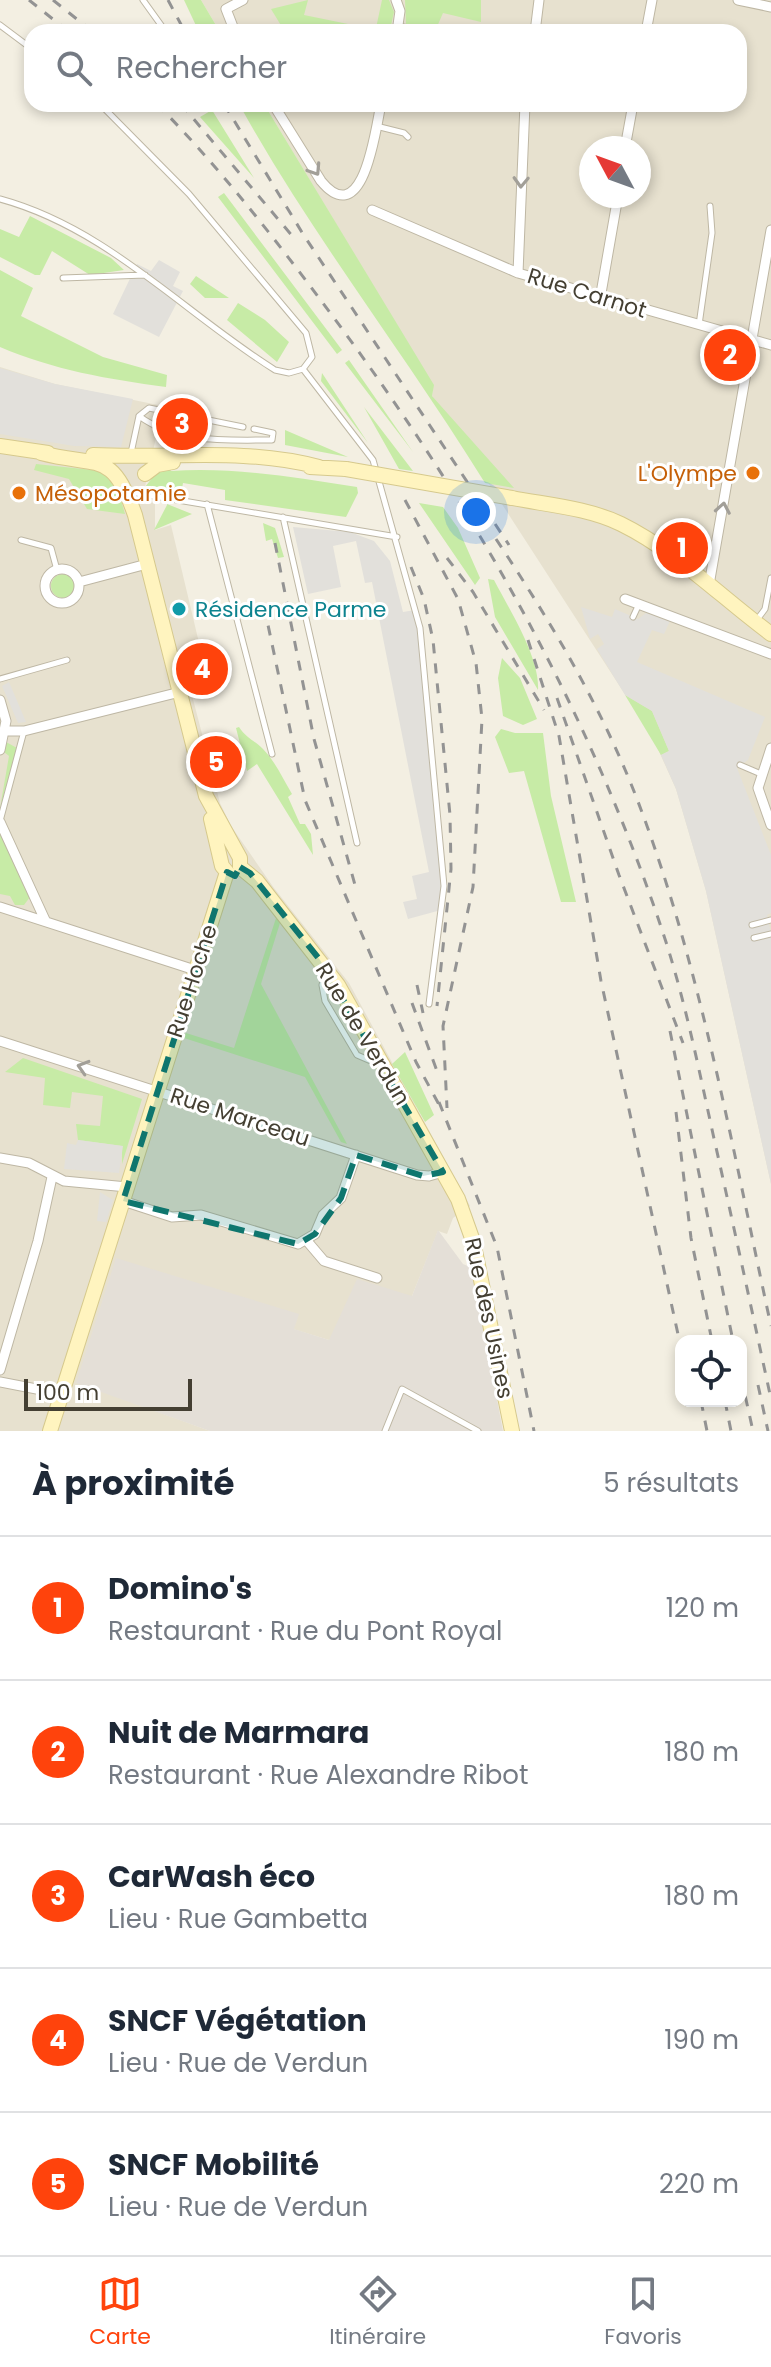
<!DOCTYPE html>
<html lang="fr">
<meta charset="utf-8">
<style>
:root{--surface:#fff;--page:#f6f6f7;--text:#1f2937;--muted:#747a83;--line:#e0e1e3;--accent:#ff430c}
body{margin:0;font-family:Poppins,sans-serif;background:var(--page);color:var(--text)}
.controls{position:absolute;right:24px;bottom:24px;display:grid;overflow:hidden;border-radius:16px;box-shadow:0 4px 12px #0003}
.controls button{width:72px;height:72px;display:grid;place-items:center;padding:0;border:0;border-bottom:2px solid var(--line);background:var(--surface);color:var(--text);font:40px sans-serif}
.compass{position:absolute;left:579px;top:136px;width:72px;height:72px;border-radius:50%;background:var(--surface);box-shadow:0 4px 12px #0003;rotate:311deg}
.scale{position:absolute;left:24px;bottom:20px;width:168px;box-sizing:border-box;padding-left:8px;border:4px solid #443f32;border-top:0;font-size:22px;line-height:28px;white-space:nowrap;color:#443f32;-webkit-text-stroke:6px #fff;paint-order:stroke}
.you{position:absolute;left:476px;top:512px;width:28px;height:28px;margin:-20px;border:6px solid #fff;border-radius:50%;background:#1a73e8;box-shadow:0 0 0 12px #1a73e833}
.badge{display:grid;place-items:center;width:52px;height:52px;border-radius:50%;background:var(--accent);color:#fff;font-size:26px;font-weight:700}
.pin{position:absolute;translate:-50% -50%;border:4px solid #fff;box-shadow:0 2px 8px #0006}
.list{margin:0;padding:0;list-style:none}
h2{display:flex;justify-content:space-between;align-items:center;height:104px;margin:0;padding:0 32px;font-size:34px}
h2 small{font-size:26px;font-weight:400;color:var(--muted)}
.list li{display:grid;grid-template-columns:52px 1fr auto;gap:24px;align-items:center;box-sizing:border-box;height:144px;padding:0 32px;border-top:2px solid var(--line)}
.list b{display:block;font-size:30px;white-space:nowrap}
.list p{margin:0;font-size:26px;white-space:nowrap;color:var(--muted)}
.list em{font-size:26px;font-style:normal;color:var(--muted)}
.icon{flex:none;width:44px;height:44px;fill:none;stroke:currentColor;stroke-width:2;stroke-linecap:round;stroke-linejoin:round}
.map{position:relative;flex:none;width:771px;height:1431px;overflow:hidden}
.search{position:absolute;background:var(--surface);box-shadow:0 4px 12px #0003;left:24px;right:24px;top:24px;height:88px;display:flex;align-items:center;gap:20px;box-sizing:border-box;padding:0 28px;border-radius:24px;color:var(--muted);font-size:30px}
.sheet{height:824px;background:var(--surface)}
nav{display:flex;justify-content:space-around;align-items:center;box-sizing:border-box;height:112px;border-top:2px solid var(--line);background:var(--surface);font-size:22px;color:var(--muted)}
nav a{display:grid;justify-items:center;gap:4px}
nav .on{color:var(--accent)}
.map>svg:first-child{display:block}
.residential{fill:#e7e1cf;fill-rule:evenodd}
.industrial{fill:#e4dfd7}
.green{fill:#c7eba6}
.parking{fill:#e2e0db}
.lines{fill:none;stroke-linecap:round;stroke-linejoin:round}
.lane-casing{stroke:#beb7a4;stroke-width:7}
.street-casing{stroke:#beb7a4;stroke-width:11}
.secondary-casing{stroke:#d6c98d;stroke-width:16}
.lane{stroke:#fff;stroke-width:5}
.street{stroke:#fff;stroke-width:9}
.secondary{stroke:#fff4bf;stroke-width:14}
.rail{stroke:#939393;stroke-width:3;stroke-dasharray:10 10;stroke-linecap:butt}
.secondary-bridge-casing{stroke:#d6c98d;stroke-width:16;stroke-linecap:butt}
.secondary-bridge{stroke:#fff4bf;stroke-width:14}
.oneway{stroke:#a29f98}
.marked{fill:#0f766e;fill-opacity:0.2;stroke:#0f766e;stroke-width:6;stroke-dasharray:16 10;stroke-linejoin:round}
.food-dot{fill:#e8710a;stroke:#fff;stroke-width:3}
.culture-dot{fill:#0f9aa8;stroke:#fff;stroke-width:3}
.labels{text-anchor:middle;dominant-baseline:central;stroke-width:6;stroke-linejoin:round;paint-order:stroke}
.street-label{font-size:22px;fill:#443f32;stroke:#fff}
.food-label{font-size:22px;fill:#c56008;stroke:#fff;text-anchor:end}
.culture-label{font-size:22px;fill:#0d838f;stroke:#fff;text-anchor:start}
</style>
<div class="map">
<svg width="771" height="1431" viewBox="0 0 771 1431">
<rect width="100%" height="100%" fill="#f3efe2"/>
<path class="residential" d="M 201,0 L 771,0 L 771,1184 L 706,891 L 676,789 L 652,736 L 432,396 L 433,385 L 264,104 L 739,104 L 739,32 L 220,32 ZM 591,148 L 639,148 L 639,196 L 591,196 Z
M 0,367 L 55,384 L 163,406 L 145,487 L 155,503 L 155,530 L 171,525 L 200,647 L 181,653 L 220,803 L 231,826 L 274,888 L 349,983 L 470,1206 L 453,1218 L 447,1234 L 438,1231 L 412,1296 L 329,1340 L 293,1329 L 298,1314 L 76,1382 L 210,1431 L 0,1431 Z"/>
<path class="industrial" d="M 438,1230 L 463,1264 L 472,1268 L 503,1431 L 210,1431 L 76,1383 L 116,1258 L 299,1314 L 294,1329 L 329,1340 L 357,1279 L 412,1296 Z"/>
<path class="green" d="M 184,0 L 201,0 L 220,32 L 199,32 Z
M 308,0 L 304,15 L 348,24 L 347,32 L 285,32 L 271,9 Z
M 382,0 L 389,0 L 394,12 L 390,30 L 376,28 Z
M 405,0 L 481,0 L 481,22 L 443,13 L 436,29 L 406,24 Z
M 239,104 L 264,104 L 434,385 L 432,396 L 514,488 L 485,483 C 406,355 312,236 239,104 Z
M 212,110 L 254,178 L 200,117 Z
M 224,193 L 342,350 L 337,354 L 218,197 Z
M 30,216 L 111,258 L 124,270 L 90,275 L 52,251 L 40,275 L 35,275 L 0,257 L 0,229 L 19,237 Z
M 0,270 L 33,288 L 21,316 L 103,357 L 167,375 L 166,387 C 107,379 54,370 0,347 Z
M 196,276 L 229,298 L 205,298 L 190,284 Z
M 238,303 L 265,320 L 289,342 L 277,362 L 227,320 Z
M 349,360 L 413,452 L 345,363 Z
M 322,373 L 368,443 L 321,381 Z
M 364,407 L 413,471 L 399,469 Z
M 285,430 L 348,457 L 285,445 Z
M 36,464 L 102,471 L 118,490 L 125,514 L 87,509 L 69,479 L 34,470 Z
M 169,468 L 171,471 C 234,467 294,477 357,487 L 358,493 L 346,517 L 225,500 L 225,490 L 183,483 L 181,495 L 145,487 L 156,473 Z
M 419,503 L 443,507 L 458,528 L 480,578 L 475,585 Z
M 167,504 L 192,514 L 154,530 L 167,505 Z
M 263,523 L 275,528 L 284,557 L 278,558 L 272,539 L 266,541 Z
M51 586a12 12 0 1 1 24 0a12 12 0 1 1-24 0Z
M 488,579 L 494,580 C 509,609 540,657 538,690 L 495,617 Z
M 502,658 L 520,678 L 537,719 L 523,725 L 503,716 L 498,678 Z
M 625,695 L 652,711 L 669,751 L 661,755 Z
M 239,727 C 246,738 254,740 263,749 C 275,761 283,779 292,794 L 288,797 L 300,824 L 305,824 L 311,834 L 313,855 L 257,764 L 247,771 L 236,728 Z
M 501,729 L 515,733 L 543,733 L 551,796 L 576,902 L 561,902 L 524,771 L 509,773 L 495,737 Z
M 6,742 L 17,748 L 0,808 L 9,756 L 4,752 Z
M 0,829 L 30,897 L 24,905 L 15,905 L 10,896 L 0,894 Z
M 276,918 L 280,923 L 261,984 L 347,1144 L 341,1142 L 305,1077 L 184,1038 L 186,1033 L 234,1048 Z
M 405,1052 L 434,1115 L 425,1122 L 392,1064 Z
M 23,1058 L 142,1099 L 122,1164 L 122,1146 L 78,1140 L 76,1124 L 100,1126 L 103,1096 L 72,1092 L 70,1108 L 43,1105 L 45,1078 L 5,1072 Z"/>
<path class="parking" d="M 159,260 L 180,272 L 173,286 L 183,291 L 159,337 L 113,314 L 137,264 L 151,271 Z
M 0,368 L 55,384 L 133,399 L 121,447 L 74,446 L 0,434 Z
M 293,527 L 350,532 L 374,541 L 390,561 L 403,612 L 415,610 L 420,628 L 444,886 L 441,910 L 408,919 L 403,902 L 417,899 L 412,876 L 429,872 L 372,582 L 365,583 L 356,541 L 333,546 L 341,587 L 308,594 Z
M 581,607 L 612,617 L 615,609 L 638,619 L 646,613 L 670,621 L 664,634 L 652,630 L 637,662 L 765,717 L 748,760 L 737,768 L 771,855 L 771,913 L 767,915 L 771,933 L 771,1184 L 706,891 L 676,789 L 661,755 L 669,751 L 652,711 L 625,695 L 597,649 L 604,644 L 598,634 L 590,639 Z
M 9,682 L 26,722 L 18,723 L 2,686 Z
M 78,1140 L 123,1146 L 119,1173 L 64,1169 L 67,1143 L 76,1145 Z
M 100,1192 L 113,1200 L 106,1222 L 97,1221 Z"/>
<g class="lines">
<g class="lane-casing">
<path id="lane" d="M 143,0 L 166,32
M 0,25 L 32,49
M 100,104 L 189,194 L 306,333 L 312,357 L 303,369
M 376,126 L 404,133 L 408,137
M 0,199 C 107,228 184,313 275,370 L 289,373 L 303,369 L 373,460 L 420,628 L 444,886 L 429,1004
M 63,278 L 145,275
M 699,325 L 712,233 L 710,206
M 243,427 L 149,408 L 139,416 C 177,444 227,440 272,440 L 273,433 L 254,429
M 131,453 L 139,416
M 136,493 L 397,537
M 207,504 L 272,754
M 283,517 L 357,843
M 21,540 L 51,548 L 57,570
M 633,617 L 639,604
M 756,621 L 765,609 L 771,578
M 0,679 L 67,660
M 740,765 L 761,774
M 0,821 L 24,731
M 752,925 L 771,920
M 754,938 L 771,934
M 325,974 L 322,985 L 325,1001 L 357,1055 L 378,1064
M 385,1431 L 402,1389 L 478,1431"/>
</g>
<g class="street-casing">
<path id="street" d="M 396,0 L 400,11 L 397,32
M 738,0 L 771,7
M 398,28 L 418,32
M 235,32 L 226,9 L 243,0
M 535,32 L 539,0
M 646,32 L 652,0
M 273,104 L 321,181 C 364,233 376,126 381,104
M 525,104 L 518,273 L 771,345
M 625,148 L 633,104
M 372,210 L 518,273
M 600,299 L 618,196
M45 586a17 17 0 1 1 34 0a17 17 0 1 1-34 0Z
M 79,582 L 147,564
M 709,585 L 771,230
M 625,599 L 771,654
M 0,700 L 6,721 L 0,750
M 5,731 L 24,731 L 180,692
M 771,748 L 758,788 L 771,825
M 0,822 L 45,920
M 0,907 L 195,970
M 0,1041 L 417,1175 L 429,1176 L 443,1172
M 0,1158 L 29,1163 L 64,1181 L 127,1187
M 123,1201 L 172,1217 L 201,1215 L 298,1244 L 315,1234 L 323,1215 L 341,1198 L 356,1155
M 307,1241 L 324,1261 L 377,1278
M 0,1370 L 38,1241 L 52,1177
M 0,1382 L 62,1394"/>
</g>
<g class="secondary-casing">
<path id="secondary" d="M 0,446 L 48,453
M 41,453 C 99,468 112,449 135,515 L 206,796 L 240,858 L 240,867
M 93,455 C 169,459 243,447 319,467
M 310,467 L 346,469
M 145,474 L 157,465 L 173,462
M 512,498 C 548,505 588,508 621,524 C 676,551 722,598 771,634
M 211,819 L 222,866 L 227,872
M 240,867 L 257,881 L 338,985 L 458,1199 L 473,1241 L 512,1431
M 50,1431 L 227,872"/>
</g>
<use href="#lane" class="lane"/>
<use href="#street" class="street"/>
<use href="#secondary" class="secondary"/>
<path class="rail" d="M 29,0 L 69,32
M 53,0 L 93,32
M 168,0 L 185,32
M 157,104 C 222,170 279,244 334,318 C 476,509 592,715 666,942 C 686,1005 699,1070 713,1134 C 733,1223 752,1311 771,1399
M 181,104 L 294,238
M 224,104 L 303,234 L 509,545
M 405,500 L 458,599 L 476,663 L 482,719 L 473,887 L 443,1026 L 447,1108
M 496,539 C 551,622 601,706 637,799 C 701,966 733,1152 771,1326
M 275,543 L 314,739 L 357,892
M 447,558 L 473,592 L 544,710
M 411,567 L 424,599 L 433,640 L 450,815 L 451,869 L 437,1006
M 264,606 L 305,800 L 416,1062 L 443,1112
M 528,640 L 559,736 L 601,981 L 681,1348
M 557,698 L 619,875 L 683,1043
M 417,985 L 423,1013
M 412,1003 L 437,1071
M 670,1031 L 733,1341
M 439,1102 L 497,1247 L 534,1431
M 676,1112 L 691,1238 L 712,1341
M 741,1377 L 753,1431
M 758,1385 L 768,1431
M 701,1401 L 707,1431
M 725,1401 L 731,1431"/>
<g class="secondary-bridge-casing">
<path id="secondary-bridge" d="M 346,469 L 512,498"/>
</g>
<use href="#secondary-bridge" class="secondary-bridge"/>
</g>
<defs><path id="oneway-chevron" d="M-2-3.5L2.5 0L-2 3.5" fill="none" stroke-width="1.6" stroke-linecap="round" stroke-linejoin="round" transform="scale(2)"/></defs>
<g class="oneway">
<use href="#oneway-chevron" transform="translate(315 170) rotate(57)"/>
<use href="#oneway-chevron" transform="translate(521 182) rotate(92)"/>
<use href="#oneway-chevron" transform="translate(723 508) rotate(-80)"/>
<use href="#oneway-chevron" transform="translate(83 1067) rotate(-163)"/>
</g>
<path class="marked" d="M 240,867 L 250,873 L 320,960 L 443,1172 L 423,1176 L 356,1155 L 341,1198 L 315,1234 L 298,1244 L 123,1201 L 227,872 L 235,876 Z"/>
<g class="food-dot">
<circle cx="753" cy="473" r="8"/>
<circle cx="19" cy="493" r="8"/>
</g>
<circle class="culture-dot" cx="179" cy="609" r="8"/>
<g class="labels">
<g class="street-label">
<text transform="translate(587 293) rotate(17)">Rue Carnot</text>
<text transform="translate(192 981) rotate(-72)">Rue Hoche</text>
<text transform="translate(363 1034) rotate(59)">Rue de Verdun</text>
<text transform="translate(240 1117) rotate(18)">Rue Marceau</text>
<text transform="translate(489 1318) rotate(78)">Rue des Usines</text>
</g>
<g class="food-label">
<text x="737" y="473">L'Olympe</text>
<text x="35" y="493" text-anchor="start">Mésopotamie</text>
</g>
<g class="culture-label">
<text x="195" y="609">Résidence Parme</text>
</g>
</g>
</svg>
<div class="controls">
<button><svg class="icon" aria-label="locate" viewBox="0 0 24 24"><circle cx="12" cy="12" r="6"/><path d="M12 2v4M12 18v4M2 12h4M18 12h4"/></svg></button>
</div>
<svg class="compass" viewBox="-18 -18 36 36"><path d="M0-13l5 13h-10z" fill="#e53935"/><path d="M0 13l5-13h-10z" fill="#747a83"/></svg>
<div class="scale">100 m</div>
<div class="you"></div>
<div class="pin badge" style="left:682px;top:548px">1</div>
<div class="pin badge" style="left:730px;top:355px">2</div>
<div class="pin badge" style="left:182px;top:424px">3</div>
<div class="pin badge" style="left:202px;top:669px">4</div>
<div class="pin badge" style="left:216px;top:762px">5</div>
<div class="search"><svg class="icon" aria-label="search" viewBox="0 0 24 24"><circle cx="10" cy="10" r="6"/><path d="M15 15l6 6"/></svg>Rechercher</div>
</div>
<section class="sheet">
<h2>À proximité<small>5 résultats</small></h2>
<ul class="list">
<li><span class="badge">1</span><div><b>Domino's</b><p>Restaurant · Rue du Pont Royal</p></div><em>120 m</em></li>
<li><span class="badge">2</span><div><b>Nuit de Marmara</b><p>Restaurant · Rue Alexandre Ribot</p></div><em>180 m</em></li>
<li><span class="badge">3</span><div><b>CarWash éco</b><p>Lieu · Rue Gambetta</p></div><em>180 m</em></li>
<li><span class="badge">4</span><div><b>SNCF Végétation</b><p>Lieu · Rue de Verdun</p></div><em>190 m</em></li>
<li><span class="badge">5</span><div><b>SNCF Mobilité</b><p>Lieu · Rue de Verdun</p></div><em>220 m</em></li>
</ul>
</section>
<nav>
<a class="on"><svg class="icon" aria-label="map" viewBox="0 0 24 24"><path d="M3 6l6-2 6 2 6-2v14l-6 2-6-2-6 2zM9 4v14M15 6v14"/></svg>Carte</a>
<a><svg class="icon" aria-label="directions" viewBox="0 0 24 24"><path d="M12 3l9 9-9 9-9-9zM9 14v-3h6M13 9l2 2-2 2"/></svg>Itinéraire</a>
<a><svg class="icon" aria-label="saved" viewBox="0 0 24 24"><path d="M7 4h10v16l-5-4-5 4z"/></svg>Favoris</a>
</nav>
